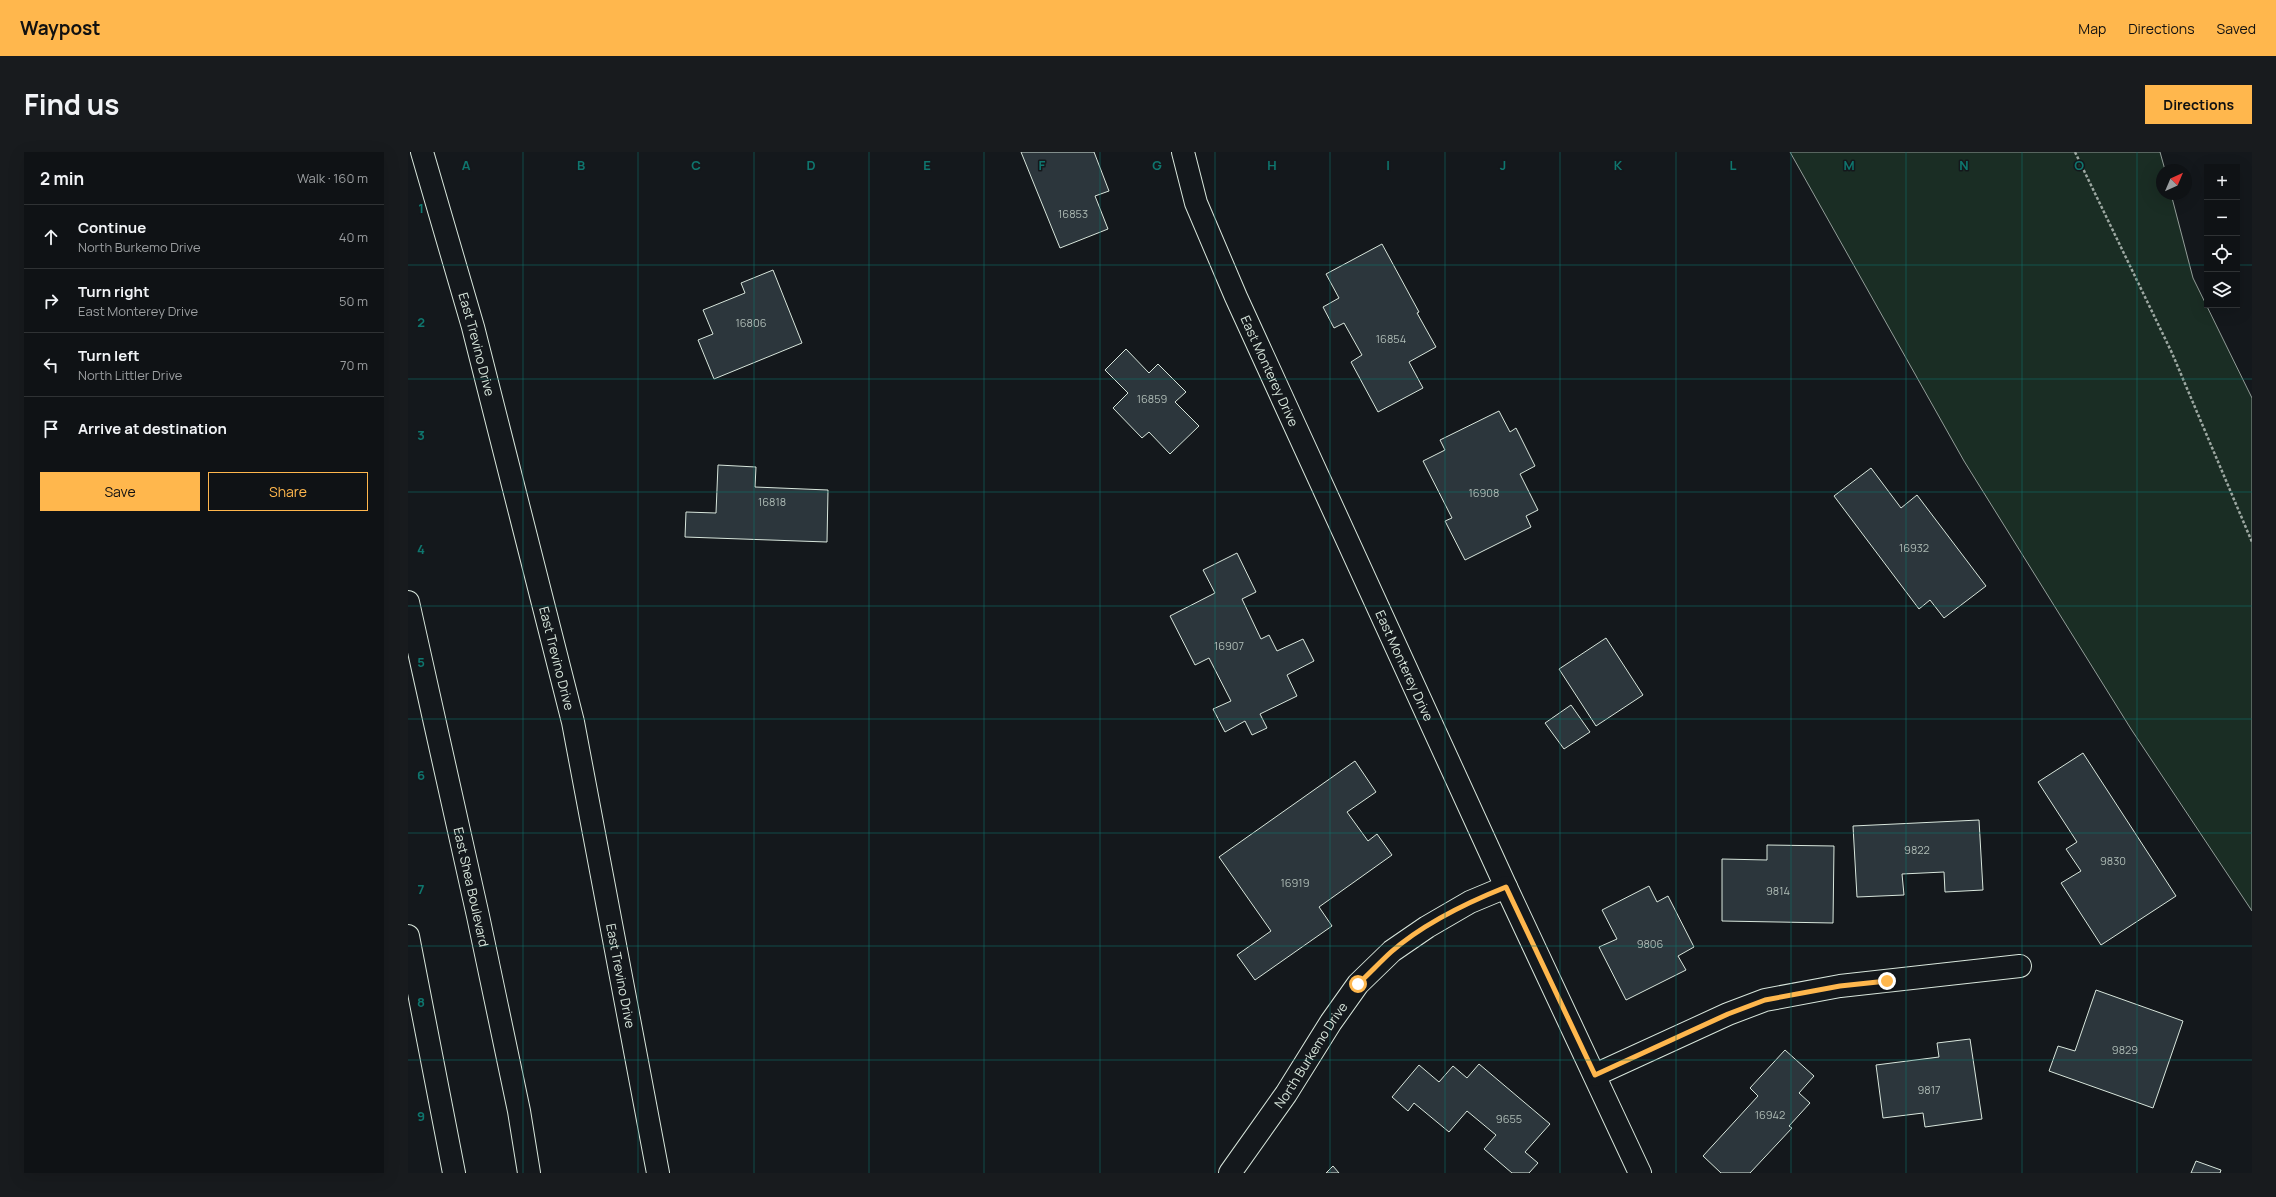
<!DOCTYPE html>
<meta charset="utf-8">
<style>
:root{--surface:#0f1215;--page:#181b1e;--text:#f1f3f6;--muted:#9b9ea0;--line:#2f3234;--accent:#ffb74d}
body{margin:0;font-family:Manrope,sans-serif;background:var(--page);color:var(--text)}
.controls{position:absolute;right:12px;top:12px;display:grid;overflow:hidden;border-radius:0px;box-shadow:0 4px 16px #0002}
.controls button{width:36px;height:36px;display:grid;place-items:center;padding:0;border:0;border-bottom:1px solid var(--line);background:var(--surface);color:var(--text);font:20px sans-serif}
.compass{position:absolute;left:1748px;top:12px;width:36px;height:36px;border-radius:50%;background:var(--surface);box-shadow:0 4px 16px #0002;rotate:44deg}
.stop{position:absolute;width:12px;height:12px;margin:-9px;border:3px solid #ffb74d;border-radius:50%;background:#fff}
.stop.end{background:#ffb74d;border-color:#fff;box-shadow:0 1px 4px #0008}
.list{margin:0;padding:0;list-style:none}
h2{display:flex;justify-content:space-between;align-items:center;height:52px;margin:0;padding:0 16px;font-size:17px}
h2 small{font-size:13px;font-weight:400;color:var(--muted)}
.list li{display:grid;grid-template-columns:26px 1fr auto;gap:12px;align-items:center;box-sizing:border-box;height:64px;padding:0 16px;border-top:1px solid var(--line)}
.list b{display:block;font-size:15px;white-space:nowrap}
.list p{margin:0;font-size:13px;white-space:nowrap;color:var(--muted)}
.list em{font-size:13px;font-style:normal;color:var(--muted)}
.actions{display:flex;gap:8px;padding:12px 16px}
.actions a{flex:1;padding:9px 0;border:1px solid var(--accent);border-radius:0px;text-align:center;font-size:14px;color:var(--accent)}
.actions .main{background:var(--accent);color:#111}
.icon{flex:none;width:22px;height:22px;fill:none;stroke:currentColor;stroke-width:2;stroke-linecap:round;stroke-linejoin:round}
.map{position:relative;flex:none;width:1844px;height:1021px;overflow:hidden;border-radius:0px}
header{display:flex;align-items:center;gap:24px;box-sizing:border-box;height:56px;padding:0 20px;background:var(--accent);color:#111}
header strong{font-size:19px}
nav{display:flex;gap:22px;margin-inline-start:auto;font-size:14px}
.intro{display:flex;align-items:center;justify-content:space-between;box-sizing:border-box;height:96px;padding:0 24px}
h1{margin:0;font-size:28px}
.button{padding:10px 18px;border-radius:0px;background:var(--accent);color:#111;font-size:14px;font-weight:700}
main{display:flex;gap:24px;padding:0 24px}
aside{flex:1;background:var(--surface);border-radius:0px;box-shadow:0 4px 16px #0002}
.map>svg:first-child{display:block}
.green{fill:#1a2d24;stroke:#939e99}
.building{fill:#2c363c;stroke:#d8e6dc}
.lines{fill:none;stroke-linecap:round;stroke-linejoin:round}
.street-casing{stroke:#d8e6dc;stroke-width:24}
.primary-casing{stroke:#d8e6dc;stroke-width:24}
.path{stroke:#9da8a2;stroke-width:2.5;stroke-dasharray:3 2;stroke-linecap:butt}
.street{stroke:#14181c;stroke-width:22}
.primary{stroke:#14181c;stroke-width:22}
.route{stroke:#ffb74d;stroke-width:5}
.grid{fill:none;stroke:#0f766e;stroke-width:1;stroke-opacity:0.55}
.labels{text-anchor:middle;dominant-baseline:central;stroke-width:3;stroke-linejoin:round;paint-order:stroke}
.number-label{font-size:11px;fill:#adbab4}
.street-label{font-size:13px;fill:#d8e6dc;stroke:#14181c}
.grid-label{font-size:13px;text-anchor:middle;font-weight:bold;fill:#0f766e;stroke:#14181c;stroke-width:3;stroke-linejoin:round;paint-order:stroke}
</style>
<header>
<strong>Waypost</strong>
<nav><a>Map</a><a>Directions</a><a>Saved</a></nav>
</header>
<div class="intro"><h1>Find us</h1><a class="button">Directions</a></div>
<main>
<aside>
<h2>2 min<small>Walk · 160 m</small></h2>
<ul class="list">
<li><svg class="icon" aria-label="ahead" viewBox="0 0 24 24"><path d="M12 20V5M6 11l6-6 6 6"/></svg><div><b>Continue</b><p>North Burkemo Drive</p></div><em>40 m</em></li>
<li><svg class="icon" aria-label="right" viewBox="0 0 24 24"><path d="M7 20v-9h11M14 6l5 5-5 5"/></svg><div><b>Turn right</b><p>East Monterey Drive</p></div><em>50 m</em></li>
<li><svg class="icon" aria-label="left" viewBox="0 0 24 24"><path d="M17 20v-9H6M10 6l-5 5 5 5"/></svg><div><b>Turn left</b><p>North Littler Drive</p></div><em>70 m</em></li>
<li><svg class="icon" aria-label="arrive" viewBox="0 0 24 24"><path d="M6 21V4h12l-3 4 3 4H6"/></svg><div><b>Arrive at destination</b></div></li>
</ul>
<div class="actions"><a class="main">Save</a><a>Share</a></div>
</aside>
<div class="map">
<svg width="1844" height="1021" viewBox="0 0 1844 1021">
<rect width="100%" height="100%" fill="#14181c"/>
<path class="green" d="M 1382,0 L 1752,0 L 1757,18 L 1754,18 L 1754,42 L 1763,42 L 1785,126 L 1844,246 L 1844,759 L 1723,577 L 1556,309 Z"/>
<path class="building" d="M 613,0 L 686,0 L 701,39 L 687,44 L 700,77 L 652,96 Z
M 974,92 L 1011,160 L 1009,161 L 1028,195 L 1001,210 L 1015,236 L 970,260 L 943,210 L 954,203 L 936,171 L 926,176 L 915,155 L 931,146 L 918,122 Z
M 365,118 L 394,191 L 306,227 L 290,188 L 305,182 L 295,158 L 337,141 L 333,131 Z
M 718,197 L 741,221 L 750,212 L 778,240 L 767,250 L 791,274 L 762,302 L 741,280 L 734,286 L 705,256 L 720,241 L 697,218 Z
M 1091,259 L 1102,280 L 1108,276 L 1127,314 L 1112,322 L 1130,358 L 1118,364 L 1123,375 L 1057,408 L 1037,369 L 1044,366 L 1015,309 L 1037,298 L 1032,288 Z
M 310,313 L 348,315 L 347,335 L 420,338 L 419,390 L 277,385 L 278,360 L 308,361 Z
M 1463,316 L 1493,356 L 1509,343 L 1578,434 L 1536,466 L 1522,448 L 1511,457 L 1426,344 Z
M 829,401 L 848,440 L 834,447 L 853,487 L 861,483 L 869,499 L 895,487 L 906,509 L 879,523 L 889,544 L 852,562 L 859,576 L 844,583 L 837,569 L 817,580 L 805,557 L 823,549 L 801,506 L 787,513 L 762,464 L 807,441 L 795,418 Z
M 1198,486 L 1235,543 L 1188,574 L 1151,517 Z
M 1163,553 L 1182,580 L 1156,597 L 1137,571 Z
M 1675,601 L 1768,744 L 1693,793 L 1653,731 L 1673,719 L 1658,697 L 1669,690 L 1630,630 Z
M 947,609 L 968,640 L 939,660 L 960,689 L 969,682 L 984,703 L 911,755 L 924,774 L 847,828 L 829,803 L 863,779 L 811,705 Z
M 1571,668 L 1575,738 L 1537,740 L 1536,720 L 1494,722 L 1496,743 L 1449,745 L 1445,674 Z
M 1359,693 L 1426,694 L 1425,771 L 1314,769 L 1314,707 L 1359,708 Z
M 1241,734 L 1249,750 L 1260,744 L 1286,795 L 1270,804 L 1278,818 L 1218,848 L 1191,795 L 1209,787 L 1194,758 Z
M 1688,838 L 1775,869 L 1745,956 L 1641,919 L 1650,894 L 1667,899 Z
M 1562,887 L 1574,967 L 1517,975 L 1515,961 L 1475,966 L 1468,913 L 1531,905 L 1529,891 Z
M 1377,898 L 1406,924 L 1391,941 L 1402,951 L 1381,974 L 1384,976 L 1342,1021 L 1313,1021 L 1295,1004 L 1350,944 L 1342,936 Z
M 1071,912 L 1142,972 L 1117,1000 L 1130,1011 L 1121,1021 L 1104,1021 L 1076,997 L 1088,983 L 1059,959 L 1041,980 L 1006,951 L 1000,959 L 984,945 L 1011,913 L 1031,930 L 1045,914 L 1059,926 Z
M 1788,1009 L 1813,1018 L 1812,1021 L 1783,1021 Z
M 925,1014 L 931,1021 L 918,1021 Z"/>
<g class="lines">
<g class="street-casing">
<g id="street">
<path id="s1" d="M 14,0 L 65,175 L 165,570 L 250,1021"/>
<path id="s2" d="M 775,0 L 788,51 L 828,145 L 1098,735 L 1232,1021"/>
<path d="M 1187,923 L 1320,862 L 1357,848 L 1432,834 L 1612,814"/>
<path id="s3" d="M 822,1021 L 878,942 L 923,870 L 950,832 L 984,799 L 1019,775 L 1062,750 L 1098,735"/>
</g>
</g>
<g class="primary-casing">
<g id="primary">
<path id="s4" d="M 0,450 L 70,764 L 111,959 L 121,1021"/>
<path d="M 0,784 L 46,1021"/>
</g>
</g>
<path class="path" d="M 1667,0 L 1764,201 L 1844,390"/>
<use href="#street" class="street"/>
<use href="#primary" class="primary"/>
</g>
<g class="lines">
<path class="route" d="M 950,832 C 961,822 972,810 983,800 C 1016,771 1058,751 1098,735 L 1187,923 L 1320,862 L 1357,848 L 1432,834 L 1479,829"/>
</g>
<path class="grid" d="M 115,0 L 115,1021M 230,0 L 230,1021M 346,0 L 346,1021M 461,0 L 461,1021M 576,0 L 576,1021M 692,0 L 692,1021M 807,0 L 807,1021M 922,0 L 922,1021M 1037,0 L 1037,1021M 1152,0 L 1152,1021M 1268,0 L 1268,1021M 1383,0 L 1383,1021M 1498,0 L 1498,1021M 1614,0 L 1614,1021M 1729,0 L 1729,1021M 0,113 L 1799,113M 1829,113 L 1844,113M 0,227 L 1844,227M 0,340 L 1844,340M 0,454 L 1844,454M 0,567 L 1844,567M 0,681 L 1844,681M 0,794 L 1844,794M 0,908 L 1844,908"/>
<g class="labels">
<g class="number-label">
<text x="665" y="61">16853</text>
<text x="343" y="170">16806</text>
<text x="983" y="186">16854</text>
<text x="744" y="246">16859</text>
<text x="1076" y="340">16908</text>
<text x="364" y="349">16818</text>
<text x="1506" y="395">16932</text>
<text x="821" y="493">16907</text>
<text x="1509" y="697">9822</text>
<text x="1705" y="708">9830</text>
<text x="887" y="730">16919</text>
<text x="1370" y="738">9814</text>
<text x="1242" y="791">9806</text>
<text x="1717" y="897">9829</text>
<text x="1521" y="937">9817</text>
<text x="1362" y="962">16942</text>
<text x="1101" y="966">9655</text>
</g>
<g class="street-label">
<text stroke="none"><textPath href="#s1" startOffset="200">East Trevino Drive</textPath></text>
<text stroke="none"><textPath href="#s2" startOffset="236">East Monterey Drive</textPath></text>
<text stroke="none"><textPath href="#s1" startOffset="524">East Trevino Drive</textPath></text>
<text stroke="none"><textPath href="#s2" startOffset="560">East Monterey Drive</textPath></text>
<text stroke="none"><textPath href="#s4" startOffset="292">East Shea Boulevard</textPath></text>
<text stroke="none"><textPath href="#s1" startOffset="848">East Trevino Drive</textPath></text>
<text stroke="none"><textPath href="#s3" startOffset="143">North Burkemo Drive</textPath></text>
</g>
</g>
<g class="grid-label">
<text x="58" y="18">A</text>
<text x="173" y="18">B</text>
<text x="288" y="18">C</text>
<text x="403" y="18">D</text>
<text x="519" y="18">E</text>
<text x="634" y="18">F</text>
<text x="749" y="18">G</text>
<text x="864" y="18">H</text>
<text x="980" y="18">I</text>
<text x="1095" y="18">J</text>
<text x="1210" y="18">K</text>
<text x="1325" y="18">L</text>
<text x="1441" y="18">M</text>
<text x="1556" y="18">N</text>
<text x="1671" y="18">O</text>
<text x="13" y="61">1</text>
<text x="13" y="175">2</text>
<text x="13" y="288">3</text>
<text x="13" y="402">4</text>
<text x="13" y="515">5</text>
<text x="13" y="628">6</text>
<text x="13" y="742">7</text>
<text x="13" y="855">8</text>
<text x="13" y="969">9</text>
</g>
</svg>
<div class="controls">
<button>+</button>
<button>−</button>
<button><svg class="icon" aria-label="locate" viewBox="0 0 24 24"><circle cx="12" cy="12" r="6"/><path d="M12 2v4M12 18v4M2 12h4M18 12h4"/></svg></button>
<button><svg class="icon" aria-label="layers" viewBox="0 0 24 24"><path d="M12 4l9 5-9 5-9-5zM3 14l9 5 9-5"/></svg></button>
</div>
<svg class="compass" viewBox="-18 -18 36 36"><path d="M0-13l5 13h-10z" fill="#e53935"/><path d="M0 13l5-13h-10z" fill="#9b9ea0"/></svg>
<div class="stop" style="left:950px;top:832px"></div>
<div class="stop end" style="left:1479px;top:829px"></div>
</div>
</main>
